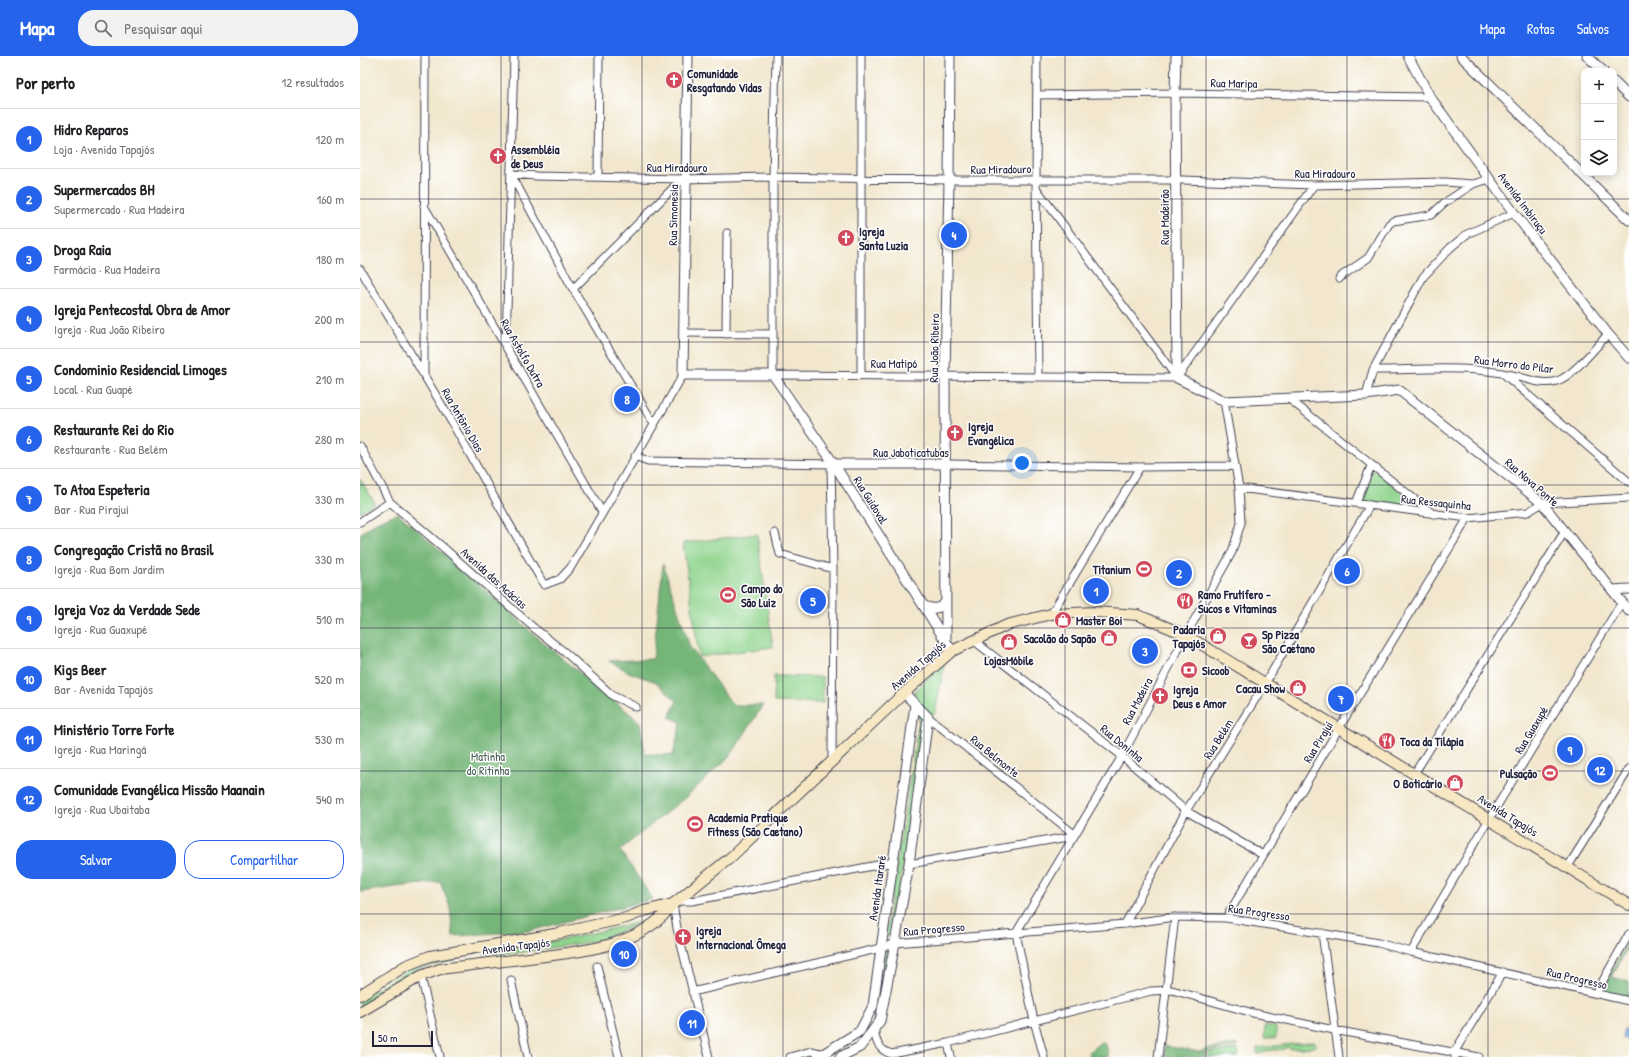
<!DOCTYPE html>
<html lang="pt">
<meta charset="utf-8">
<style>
:root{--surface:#fff;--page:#f2f2f2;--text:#202124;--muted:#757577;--line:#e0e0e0;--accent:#2563eb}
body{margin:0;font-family:"Patrick Hand",sans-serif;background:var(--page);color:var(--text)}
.controls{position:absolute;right:12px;top:12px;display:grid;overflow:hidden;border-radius:8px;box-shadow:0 2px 10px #0003}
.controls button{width:36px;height:36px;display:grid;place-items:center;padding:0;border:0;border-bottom:1px solid var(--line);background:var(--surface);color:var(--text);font:20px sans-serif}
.scale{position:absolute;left:12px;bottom:10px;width:61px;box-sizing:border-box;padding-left:4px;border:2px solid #22223b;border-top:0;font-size:11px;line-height:14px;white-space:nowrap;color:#22223b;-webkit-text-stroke:3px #fff;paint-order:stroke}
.you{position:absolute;left:662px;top:407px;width:14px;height:14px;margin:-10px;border:3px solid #fff;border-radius:50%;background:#1a73e8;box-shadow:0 0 0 6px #1a73e833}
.badge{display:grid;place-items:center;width:26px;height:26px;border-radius:50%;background:var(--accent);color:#fff;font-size:13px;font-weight:700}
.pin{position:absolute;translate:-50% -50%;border:2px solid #fff;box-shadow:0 1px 4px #0006}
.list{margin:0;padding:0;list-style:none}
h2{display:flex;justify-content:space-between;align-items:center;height:52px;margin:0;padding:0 16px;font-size:17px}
h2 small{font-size:13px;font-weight:400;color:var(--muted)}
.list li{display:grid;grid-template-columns:26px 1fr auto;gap:12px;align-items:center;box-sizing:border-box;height:60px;padding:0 16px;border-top:1px solid var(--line)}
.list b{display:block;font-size:15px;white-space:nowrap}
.list p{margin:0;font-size:13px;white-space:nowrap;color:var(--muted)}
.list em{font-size:13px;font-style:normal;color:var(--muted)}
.actions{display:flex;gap:8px;padding:12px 16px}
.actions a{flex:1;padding:9px 0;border:1px solid var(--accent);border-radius:16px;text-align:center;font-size:14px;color:var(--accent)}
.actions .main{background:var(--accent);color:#fff}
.icon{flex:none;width:22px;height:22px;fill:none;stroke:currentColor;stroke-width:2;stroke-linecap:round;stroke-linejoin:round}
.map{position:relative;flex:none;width:1269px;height:1001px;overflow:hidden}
header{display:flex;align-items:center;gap:24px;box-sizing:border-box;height:56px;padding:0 20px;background:var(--accent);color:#fff}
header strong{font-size:19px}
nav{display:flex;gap:22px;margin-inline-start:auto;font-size:14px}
.search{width:280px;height:36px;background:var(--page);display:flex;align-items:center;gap:10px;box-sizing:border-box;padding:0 14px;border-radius:16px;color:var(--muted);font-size:15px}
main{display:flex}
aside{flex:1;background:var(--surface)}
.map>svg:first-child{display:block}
.green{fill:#90d48d;stroke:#597b64}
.forest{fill:#74b678;stroke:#4b6c5a}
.water{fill:#7bb6ec;stroke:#4e6c94}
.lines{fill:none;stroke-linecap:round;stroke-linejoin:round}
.minor-casing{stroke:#414051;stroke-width:9}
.tertiary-casing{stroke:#414051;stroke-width:11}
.secondary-casing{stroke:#414051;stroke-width:12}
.minor{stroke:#fff;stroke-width:7}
.tertiary{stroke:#fff;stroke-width:9}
.secondary{stroke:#f7e8c3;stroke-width:10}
.grid{fill:none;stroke:#22223b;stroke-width:1;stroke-opacity:0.55}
.labels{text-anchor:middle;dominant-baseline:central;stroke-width:3;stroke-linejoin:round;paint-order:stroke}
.poi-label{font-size:12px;font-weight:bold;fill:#22223b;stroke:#fff;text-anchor:start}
.street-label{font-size:12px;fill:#22223b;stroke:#fff}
.park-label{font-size:12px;fill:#486058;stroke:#fff}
</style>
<header>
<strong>Mapa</strong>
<div class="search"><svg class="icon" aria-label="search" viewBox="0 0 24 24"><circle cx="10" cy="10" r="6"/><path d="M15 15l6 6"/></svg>Pesquisar aqui</div>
<nav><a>Mapa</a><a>Rotas</a><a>Salvos</a></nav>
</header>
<main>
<aside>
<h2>Por perto<small>12 resultados</small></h2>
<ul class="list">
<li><span class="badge">1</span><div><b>Hidro Reparos</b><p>Loja · Avenida Tapajós</p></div><em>120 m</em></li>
<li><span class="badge">2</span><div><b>Supermercados BH</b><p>Supermercado · Rua Madeira</p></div><em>160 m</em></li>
<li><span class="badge">3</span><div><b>Droga Raia</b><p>Farmácia · Rua Madeira</p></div><em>180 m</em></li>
<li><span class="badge">4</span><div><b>Igreja Pentecostal Obra de Amor</b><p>Igreja · Rua João Ribeiro</p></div><em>200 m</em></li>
<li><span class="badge">5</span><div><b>Condominio Residencial Limoges</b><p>Local · Rua Guapé</p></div><em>210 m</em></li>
<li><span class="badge">6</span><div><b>Restaurante Rei do Rio</b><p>Restaurante · Rua Belém</p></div><em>280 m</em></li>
<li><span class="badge">7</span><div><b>To Atoa Espeteria</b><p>Bar · Rua Pirajuí</p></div><em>330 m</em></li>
<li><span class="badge">8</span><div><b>Congregação Cristã no Brasil</b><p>Igreja · Rua Bom Jardim</p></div><em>330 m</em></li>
<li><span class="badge">9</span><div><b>Igreja Voz da Verdade Sede</b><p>Igreja · Rua Guaxupé</p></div><em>510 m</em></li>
<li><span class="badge">10</span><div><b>Kigs Beer</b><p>Bar · Avenida Tapajós</p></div><em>520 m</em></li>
<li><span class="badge">11</span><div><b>Ministério Torre Forte</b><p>Igreja · Rua Maringá</p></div><em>530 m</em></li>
<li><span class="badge">12</span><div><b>Comunidade Evangélica Missão Maanain</b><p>Igreja · Rua Ubaitaba</p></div><em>540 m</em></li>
</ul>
<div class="actions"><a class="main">Salvar</a><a>Compartilhar</a></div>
</aside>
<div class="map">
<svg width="1269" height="1001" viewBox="0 0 1269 1001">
<rect width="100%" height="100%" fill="#fff"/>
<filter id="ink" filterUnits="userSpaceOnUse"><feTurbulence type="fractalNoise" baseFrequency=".025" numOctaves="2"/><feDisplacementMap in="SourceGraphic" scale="8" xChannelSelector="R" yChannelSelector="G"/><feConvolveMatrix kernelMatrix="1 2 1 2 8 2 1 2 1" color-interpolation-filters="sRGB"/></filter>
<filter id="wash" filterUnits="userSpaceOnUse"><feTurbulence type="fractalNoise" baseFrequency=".012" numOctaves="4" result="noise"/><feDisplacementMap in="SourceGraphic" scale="16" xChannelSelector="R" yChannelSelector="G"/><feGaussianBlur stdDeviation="0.9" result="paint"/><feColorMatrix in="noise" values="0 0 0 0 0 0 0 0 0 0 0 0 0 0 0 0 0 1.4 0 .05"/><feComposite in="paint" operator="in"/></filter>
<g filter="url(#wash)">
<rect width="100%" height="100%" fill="#f2e7ce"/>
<path class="green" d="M 1012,413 L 1070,457 L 998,447 Z
M 0,423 L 15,447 L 0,456 Z
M 397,478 L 413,591 L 339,601 L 323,487 Z
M 585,606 L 575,657 L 564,667 L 532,880 L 525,880 L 559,665 L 554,636 Z
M 414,620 L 463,621 L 463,647 L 414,646 Z
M 285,865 L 237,885 L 156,897 L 123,899 L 215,881 Z
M 524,894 L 530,894 L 525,933 L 520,934 Z
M 92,902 L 97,904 L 61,912 L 42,923 L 0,950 L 0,944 L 47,914 Z
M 905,970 L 916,971 L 916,982 L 904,982 Z
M 950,986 L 955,986 L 956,989 L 955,991 L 930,993 L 928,991 L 921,994 L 919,993 L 917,995 L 915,993 L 913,995 L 910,994 L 899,998 L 897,997 L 897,992 Z
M 878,988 L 878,990 L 844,996 L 840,996 L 844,994 Z
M 878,993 L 879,1001 L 849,1001 L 848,997 Z"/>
<path class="forest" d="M 38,457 L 132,540 L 179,583 L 280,666 L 285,698 L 313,699 L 321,666 L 309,661 L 317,645 L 296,626 L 271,617 L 249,605 L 293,603 L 303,508 L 330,591 L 373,649 L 403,649 L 371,699 L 327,740 L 260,794 L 293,843 L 169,875 L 93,880 L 90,851 L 80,826 L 35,831 L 0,836 L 0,478 L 16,466 Z
M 1267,888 L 1269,889 L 1252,921 L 1269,926 L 1269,942 L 1244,936 L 1243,930 Z
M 742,985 L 747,991 L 748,1001 L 727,1001 L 730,995 Z
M 805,990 L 845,997 L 845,1001 L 804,1001 Z"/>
<path class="water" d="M 1264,973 L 1269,974 L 1269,984 L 1262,982 Z"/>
</g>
<g filter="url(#ink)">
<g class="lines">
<g class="minor-casing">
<path id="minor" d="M 416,0 L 413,121 L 413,319 L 817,322
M 677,0 L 676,124 L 678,321
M 677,39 L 815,37 L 1070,41
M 152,118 L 176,120 L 322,123 L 413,121 L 589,124 L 823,124 L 954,129 L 1085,126 L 1113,128 L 1130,123
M 152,120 L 213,233 L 294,368
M 238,121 L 239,0
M 676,132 L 817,322
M 64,150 L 242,456
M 0,213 L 83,351 L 184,529 L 200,523 L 211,511 L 323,319
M 979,223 L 983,219 L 1008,202 L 1029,168 L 1033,165 L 1071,159 L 1084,147 L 1113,128
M 213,233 L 322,123
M 324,277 L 413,278
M 366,278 L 367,177
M 146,290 L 154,0
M 1013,314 C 1059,314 1107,309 1152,319 C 1165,322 1184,330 1197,325 C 1212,321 1236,291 1248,278
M 64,318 L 65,0
M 501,319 L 501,0
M 1145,319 L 1269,426
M 817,322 L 954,129
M 1006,339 L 1013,314 L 1063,221 L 1090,192 L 1107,178 L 1154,157
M 928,342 L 1073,458
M 0,390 L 30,446 L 85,493 L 174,572 L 207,598 L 253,640 L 276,651
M 275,400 L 288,405 L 474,408
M 471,408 L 473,513 L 472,706
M 586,408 L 780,411 L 875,410
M 879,432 L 1108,462 L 1168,456 L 1182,447 L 1269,442
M 996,447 L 1011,410
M 0,466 L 30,446
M 415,477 L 420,498 L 473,513
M 691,558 L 780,411
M 613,584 L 762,700 L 826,755 L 903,799
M 568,661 L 714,778
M 1054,718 L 1205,475
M 549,808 L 714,780
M 1207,812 L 1269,713
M 317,845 L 332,845 L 533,806
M 313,848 L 317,872 L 349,1001
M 866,862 L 979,672 L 1108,462
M 765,868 L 826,755 L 906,626 L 1010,449
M 656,877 L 762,700 L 826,579 L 872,496 L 881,467 L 879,432 L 864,345
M 656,877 L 674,965 L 684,1001
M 962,877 L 979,1001
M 1051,896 L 1129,763 L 1262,546
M 237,910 L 259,1001
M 61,920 L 80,1001
M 151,924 L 168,1001
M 332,936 L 521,892 L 535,887 L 765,868 L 815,861 L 866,862 L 978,880 L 1018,887 L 1051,896 L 1269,945
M 1236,937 L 1269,878
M 515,972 C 514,984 519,995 532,998 L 588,987 L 791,935 L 812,934 L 893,957 L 974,974 L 1119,1001
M 588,987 L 591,1001
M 430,1001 L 451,995 L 465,998
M 798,1001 L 815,861
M 1095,1001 L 1095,995 L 1143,916"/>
</g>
<g class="tertiary-casing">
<path id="tertiary" d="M 328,0 L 323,319 L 413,319 L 474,408 L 592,595
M 816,0 L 815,37 L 817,322 L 864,345 L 1006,339 L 1039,334 L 1182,447 L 1269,555
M 1048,0 L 1070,41 L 1154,157 L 1248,278 L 1269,302
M 1101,0 L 1269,164
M 1227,0 L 1243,15
M 1254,26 L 1269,41
M 474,408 L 586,408
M 1252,534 L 1269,533
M 564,550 C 573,553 579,554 586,546
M 586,584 L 585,320 L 589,124 L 590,0
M 458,1001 L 500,975 L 513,950 L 555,649
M 480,1001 L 500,991 L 520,965 L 535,887 L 549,808 L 568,661 L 544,637"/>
</g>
<g class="secondary-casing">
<path id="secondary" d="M 0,939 L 45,910 L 70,900 L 195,878 L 266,862 L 284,855 L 313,848 L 371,801 L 544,637 L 592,595 L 647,569 L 691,558 L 736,556 L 778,559 L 826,579 L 1269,849
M 0,956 L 61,920 L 80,913 C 113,909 145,905 177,901 C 224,895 283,890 313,848"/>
</g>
<use href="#minor" class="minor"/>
<use href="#tertiary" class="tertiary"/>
<use href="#secondary" class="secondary"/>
</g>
</g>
<path class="grid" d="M 141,0 L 141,1001M 282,0 L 282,1001M 423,0 L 423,1001M 564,0 L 564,1001M 705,0 L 705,1001M 846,0 L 846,1001M 987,0 L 987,1001M 1128,0 L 1128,1001M 0,143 L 1269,143M 0,286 L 1269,286M 0,429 L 1269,429M 0,572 L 1269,572M 0,715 L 1269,715M 0,858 L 1269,858"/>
<defs>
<g id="church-disc" transform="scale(0.9)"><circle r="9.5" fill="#d1495b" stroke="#fff"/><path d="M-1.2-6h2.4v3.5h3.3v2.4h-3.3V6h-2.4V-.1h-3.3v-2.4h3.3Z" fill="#fff"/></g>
<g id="stadium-disc" transform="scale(0.9)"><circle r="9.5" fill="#d1495b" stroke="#fff"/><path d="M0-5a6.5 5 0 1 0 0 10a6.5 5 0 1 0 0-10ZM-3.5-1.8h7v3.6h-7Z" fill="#fff"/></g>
<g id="restaurant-disc" transform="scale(0.9)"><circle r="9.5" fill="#d1495b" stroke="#fff"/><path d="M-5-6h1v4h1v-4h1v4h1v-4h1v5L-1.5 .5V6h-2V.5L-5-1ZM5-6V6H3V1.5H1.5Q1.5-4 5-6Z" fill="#fff"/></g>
<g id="shop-disc" transform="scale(0.9)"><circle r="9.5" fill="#d1495b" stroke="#fff"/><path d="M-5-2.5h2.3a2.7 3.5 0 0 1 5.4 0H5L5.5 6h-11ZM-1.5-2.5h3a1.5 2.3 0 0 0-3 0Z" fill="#fff"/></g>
<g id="bar-disc" transform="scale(0.9)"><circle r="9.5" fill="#d1495b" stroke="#fff"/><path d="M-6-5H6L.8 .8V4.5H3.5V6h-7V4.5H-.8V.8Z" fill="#fff"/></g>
<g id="bank-disc" transform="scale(0.9)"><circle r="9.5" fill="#d1495b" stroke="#fff"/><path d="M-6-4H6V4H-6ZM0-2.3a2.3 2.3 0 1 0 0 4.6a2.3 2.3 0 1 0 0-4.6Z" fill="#fff"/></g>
</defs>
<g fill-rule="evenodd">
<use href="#church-disc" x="314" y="24"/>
<use href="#church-disc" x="138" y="100"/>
<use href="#church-disc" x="486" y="182"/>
<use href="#church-disc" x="595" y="377"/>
<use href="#stadium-disc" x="784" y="513"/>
<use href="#stadium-disc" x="368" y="539"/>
<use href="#restaurant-disc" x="825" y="545"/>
<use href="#shop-disc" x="703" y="564"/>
<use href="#shop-disc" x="858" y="580"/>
<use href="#shop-disc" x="749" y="582"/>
<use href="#bar-disc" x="889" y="585"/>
<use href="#shop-disc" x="649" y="586"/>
<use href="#bank-disc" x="829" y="614"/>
<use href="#shop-disc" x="938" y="632"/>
<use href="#church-disc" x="800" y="640"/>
<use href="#restaurant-disc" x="1027" y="685"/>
<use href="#stadium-disc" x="1190" y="717"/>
<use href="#shop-disc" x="1095" y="727"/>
<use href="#stadium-disc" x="335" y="768"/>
<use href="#church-disc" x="323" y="881"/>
</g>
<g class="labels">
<g class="poi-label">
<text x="327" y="17">Comunidade<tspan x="327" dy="14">Resgatando Vidas</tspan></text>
<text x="151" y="93">Assembléia<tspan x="151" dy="14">de Deus</tspan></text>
<text x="499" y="175">Igreja<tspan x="499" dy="14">Santa Luzia</tspan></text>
<text x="608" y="370">Igreja<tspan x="608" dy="14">Evangélica</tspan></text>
<text x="771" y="513" text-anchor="end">Titanium</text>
<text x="381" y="532">Campo do<tspan x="381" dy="14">São Luiz</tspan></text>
<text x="838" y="538">Ramo Frutífero -<tspan x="838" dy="14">Sucos e Vitaminas</tspan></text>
<text x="716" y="564">Master Boi</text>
<text x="845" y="573" text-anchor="end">Padaria<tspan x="845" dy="14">Tapajós</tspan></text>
<text x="902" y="578">Sp Pizza<tspan x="902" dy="14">São Caetano</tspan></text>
<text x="736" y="582" text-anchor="end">Sacolão do Sapão</text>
<text x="649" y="604" text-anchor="middle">LojasMóbile</text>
<text x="842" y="614">Sicoob</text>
<text x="925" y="632" text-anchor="end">Cacau Show</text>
<text x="813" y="633">Igreja<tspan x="813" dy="14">Deus e Amor</tspan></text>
<text x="1040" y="685">Toca da Tilápia</text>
<text x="1177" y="717" text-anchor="end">Pulsação</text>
<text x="1082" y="727" text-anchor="end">O Boticário</text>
<text x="348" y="761">Academia Pratique<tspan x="348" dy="14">Fitness (São Caetano)</tspan></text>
<text x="336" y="874">Igreja<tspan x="336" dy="14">Internacional Ômega</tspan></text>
</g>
<g class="street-label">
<text transform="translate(874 27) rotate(1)">Rua Maripa</text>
<text x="317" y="111">Rua Miradouro</text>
<text transform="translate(641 113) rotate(-1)">Rua Miradouro</text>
<text x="965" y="117">Rua Miradouro</text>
<text transform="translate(1163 147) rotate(53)">Avenida Imbiruçu</text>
<text transform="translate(313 159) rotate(-89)">Rua Simonesia</text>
<text transform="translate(804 161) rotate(-90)">Rua Madeirão</text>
<text transform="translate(574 292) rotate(-89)">Rua João Ribeiro</text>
<text transform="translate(163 297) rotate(60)">Rua Astolfo Dutra</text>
<text x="534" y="307">Rua Matipó</text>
<text transform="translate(1154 308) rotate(7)">Rua Morro do Pilar</text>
<text transform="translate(103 364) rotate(60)">Rua Antônio Dias</text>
<text x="551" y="396">Rua Jaboticatubas</text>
<text transform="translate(1172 426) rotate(41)">Rua Nova Ponte</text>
<text transform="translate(511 444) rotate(58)">Rua Guidoval</text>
<text transform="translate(1076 446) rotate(6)">Rua Ressaquinha</text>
<text transform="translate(134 522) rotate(42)">Avenida das Acácias</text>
<text transform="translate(558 609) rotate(-41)">Avenida Tapajós</text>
<text transform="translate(777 645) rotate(-62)">Rua Madeira</text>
<text transform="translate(1171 674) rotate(-59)">Rua Guaxupé</text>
<text transform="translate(858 683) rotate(-58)">Rua Belém</text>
<text transform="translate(958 686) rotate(-59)">Rua Pirajuí</text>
<text transform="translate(762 687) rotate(39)">Rua Doninha</text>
<text transform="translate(635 700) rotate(39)">Rua Belmonte</text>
<text transform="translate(1148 759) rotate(32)">Avenida Tapajós</text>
<text transform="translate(517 832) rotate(-82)">Avenida Itararé</text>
<text transform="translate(899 856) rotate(8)">Rua Progresso</text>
<text transform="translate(574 873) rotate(-5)">Rua Progresso</text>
<text transform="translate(156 890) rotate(-7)">Avenida Tapajós</text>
<text transform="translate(1217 922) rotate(13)">Rua Progresso</text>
</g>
<g class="park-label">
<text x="128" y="700">Matinha<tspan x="128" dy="14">do Ritinha</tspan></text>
</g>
</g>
</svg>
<div class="controls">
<button>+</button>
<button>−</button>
<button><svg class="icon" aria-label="layers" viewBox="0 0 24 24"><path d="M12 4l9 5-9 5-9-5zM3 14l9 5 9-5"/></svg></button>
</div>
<div class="scale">50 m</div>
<div class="you"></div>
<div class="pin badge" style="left:736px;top:535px">1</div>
<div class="pin badge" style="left:819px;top:517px">2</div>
<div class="pin badge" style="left:785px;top:595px">3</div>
<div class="pin badge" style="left:594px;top:179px">4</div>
<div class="pin badge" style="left:453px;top:545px">5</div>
<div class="pin badge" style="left:987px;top:515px">6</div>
<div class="pin badge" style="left:981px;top:643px">7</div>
<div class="pin badge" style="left:267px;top:343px">8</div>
<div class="pin badge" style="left:1210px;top:694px">9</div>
<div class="pin badge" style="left:264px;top:898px">10</div>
<div class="pin badge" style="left:332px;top:967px">11</div>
<div class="pin badge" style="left:1240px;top:714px">12</div>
</div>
</main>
